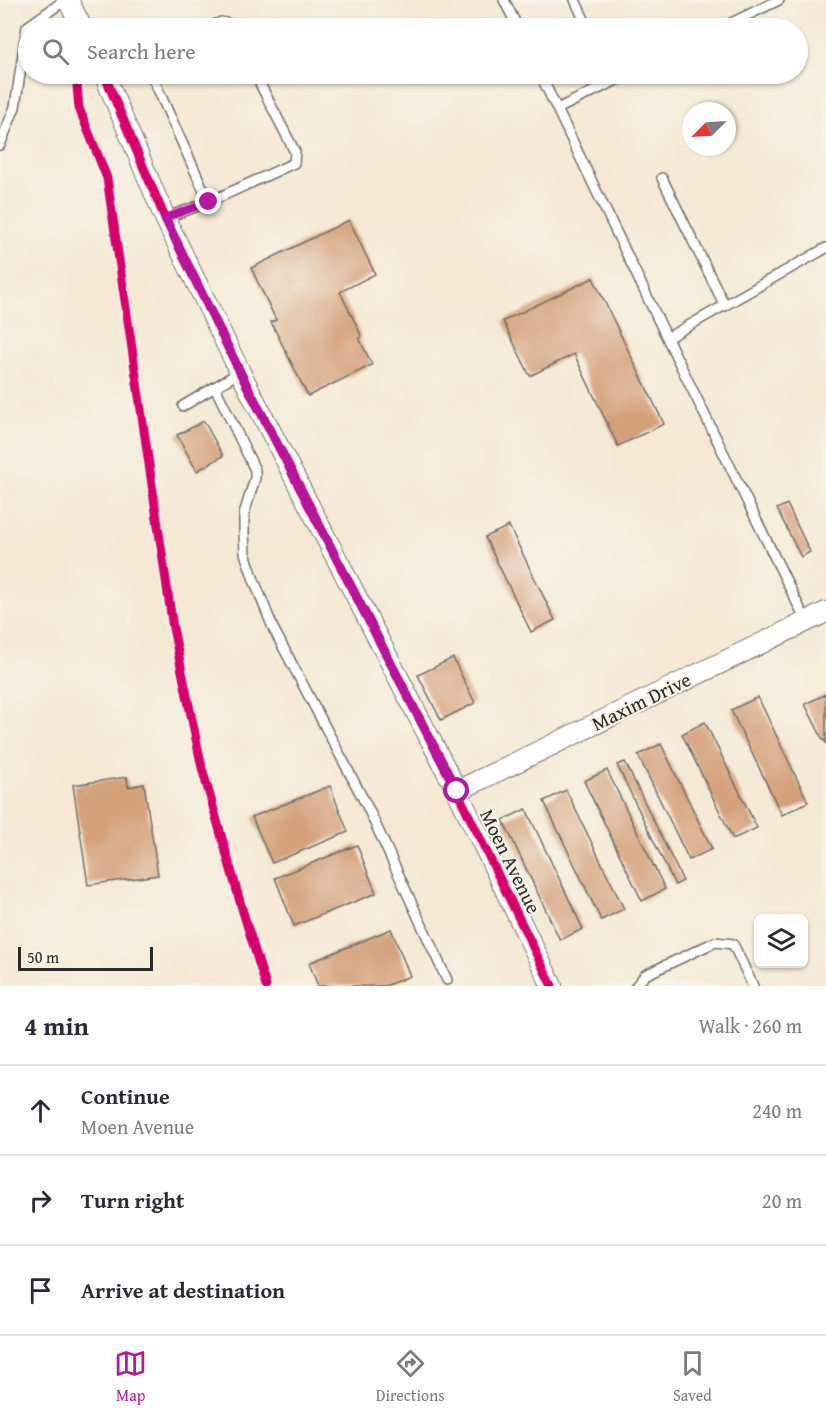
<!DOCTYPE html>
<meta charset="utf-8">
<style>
:root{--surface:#fff;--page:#f7f7f7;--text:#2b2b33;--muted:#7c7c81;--line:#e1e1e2;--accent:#b5179e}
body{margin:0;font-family:"Gentium Book Plus",serif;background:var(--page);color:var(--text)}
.controls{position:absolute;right:18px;bottom:18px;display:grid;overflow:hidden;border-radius:9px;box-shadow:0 2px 4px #0004}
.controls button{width:54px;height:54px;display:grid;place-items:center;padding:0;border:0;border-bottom:2px solid var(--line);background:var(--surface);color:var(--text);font:30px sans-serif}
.compass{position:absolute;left:682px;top:102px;width:54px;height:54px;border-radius:50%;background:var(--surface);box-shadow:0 2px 4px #0004;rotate:246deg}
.scale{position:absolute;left:18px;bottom:15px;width:135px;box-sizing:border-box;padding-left:6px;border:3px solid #2b2b2b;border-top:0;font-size:16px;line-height:21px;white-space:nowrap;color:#2b2b2b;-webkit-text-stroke:4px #f7f3e8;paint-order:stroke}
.stop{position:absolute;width:18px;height:18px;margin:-14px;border:4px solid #b5179e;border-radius:50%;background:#fff}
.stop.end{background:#b5179e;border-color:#fff;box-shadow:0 2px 6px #0008}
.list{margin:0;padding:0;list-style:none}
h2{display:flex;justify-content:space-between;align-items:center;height:78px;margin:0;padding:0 24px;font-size:26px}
h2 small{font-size:20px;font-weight:400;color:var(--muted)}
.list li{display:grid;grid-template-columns:39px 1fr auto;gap:18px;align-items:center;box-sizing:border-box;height:90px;padding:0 24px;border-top:2px solid var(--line)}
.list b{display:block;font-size:22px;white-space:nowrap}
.list p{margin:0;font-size:20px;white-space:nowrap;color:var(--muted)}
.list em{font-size:20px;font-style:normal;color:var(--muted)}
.icon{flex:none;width:33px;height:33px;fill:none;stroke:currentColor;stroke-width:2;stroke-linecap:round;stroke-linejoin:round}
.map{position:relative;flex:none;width:826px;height:986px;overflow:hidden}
.search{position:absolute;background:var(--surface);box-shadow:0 2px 4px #0004;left:18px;right:18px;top:18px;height:66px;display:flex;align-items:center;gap:15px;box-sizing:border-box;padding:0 21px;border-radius:33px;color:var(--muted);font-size:22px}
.sheet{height:348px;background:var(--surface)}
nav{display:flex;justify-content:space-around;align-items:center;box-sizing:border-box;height:84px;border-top:2px solid var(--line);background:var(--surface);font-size:16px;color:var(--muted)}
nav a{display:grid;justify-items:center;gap:3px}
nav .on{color:var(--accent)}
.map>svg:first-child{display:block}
.building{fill:#d3a07a}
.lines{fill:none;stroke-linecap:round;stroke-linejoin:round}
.service-casing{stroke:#726e66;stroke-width:12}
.minor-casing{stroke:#726e66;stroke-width:22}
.service{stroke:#fff;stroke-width:9}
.minor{stroke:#fff;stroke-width:20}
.cycleway-casing{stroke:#f7f3e8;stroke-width:13}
.cycleway{stroke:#d6006c;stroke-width:9}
.route{stroke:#b5179e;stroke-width:8}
.labels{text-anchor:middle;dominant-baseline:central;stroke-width:4.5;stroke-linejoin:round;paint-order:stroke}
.street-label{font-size:20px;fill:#2b2b2b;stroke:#f7f3e8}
</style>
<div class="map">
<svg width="826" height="986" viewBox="0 0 826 986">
<rect width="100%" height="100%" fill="#f7f3e8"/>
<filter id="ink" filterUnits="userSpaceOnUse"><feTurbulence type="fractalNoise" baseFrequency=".0167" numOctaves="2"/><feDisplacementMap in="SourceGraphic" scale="12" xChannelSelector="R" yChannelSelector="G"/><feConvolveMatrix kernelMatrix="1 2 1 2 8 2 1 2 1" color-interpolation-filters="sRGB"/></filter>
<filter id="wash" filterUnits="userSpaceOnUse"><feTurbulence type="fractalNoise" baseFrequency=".008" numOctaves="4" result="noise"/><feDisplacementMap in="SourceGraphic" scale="24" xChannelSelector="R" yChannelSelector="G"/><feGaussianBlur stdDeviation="1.35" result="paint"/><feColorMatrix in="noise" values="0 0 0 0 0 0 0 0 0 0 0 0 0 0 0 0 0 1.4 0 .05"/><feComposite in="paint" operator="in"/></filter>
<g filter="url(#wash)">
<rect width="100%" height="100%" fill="#f5e9d5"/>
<g id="blocks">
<path class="building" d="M 349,220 L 375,274 L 340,292 L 358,328 L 361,337 L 359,338 L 372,365 L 308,396 L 271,322 L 276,320 L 251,268 Z
M 593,278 L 664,424 L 618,446 L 574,354 L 530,376 L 503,321 Z
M 204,421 L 223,456 L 197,471 L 177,435 Z
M 787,504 L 810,552 L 801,557 L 777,509 Z
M 509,526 L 555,620 L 531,632 L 485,537 Z
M 453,658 L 475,703 L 441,720 L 418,675 Z
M 826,694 L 826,743 L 824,740 L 823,740 L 805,704 Z
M 758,697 L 808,802 L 782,815 L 731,710 Z
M 705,722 L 757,828 L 733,839 L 682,734 Z
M 661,744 L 712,849 L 689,860 L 638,755 Z
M 625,762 L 683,881 L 675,885 L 617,765 Z
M 607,770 L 665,889 L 642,901 L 584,781 Z
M 127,777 L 128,787 L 144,784 L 158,875 L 88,885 L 73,785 Z
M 330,786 L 348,832 L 272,863 L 252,817 Z
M 566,790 L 624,909 L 601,920 L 544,801 Z
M 526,809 L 583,929 L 560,940 L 503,820 Z
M 357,845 L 376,893 L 294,926 L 275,878 Z
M 391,929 L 410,976 L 385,986 L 318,986 L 309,963 Z"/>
</g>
</g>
<g filter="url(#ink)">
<use href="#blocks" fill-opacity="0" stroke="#726e66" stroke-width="1.5"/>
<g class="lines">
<g class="service-casing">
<path id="service" d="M 504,0 L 518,28
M 575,0 L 588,28
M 207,28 L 221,22 L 230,24 L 232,28
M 721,28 L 779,0
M 151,74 L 209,202
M 540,74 L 557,109
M 629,74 L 557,109 L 667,338 L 806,621
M 0,145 L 15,107 L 27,27 L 65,0
M 662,178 L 725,306
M 165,218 L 209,202 L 294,163 L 295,152 L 255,74
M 667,338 L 826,248
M 215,387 L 255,470 L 255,478 L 244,514 L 244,532 L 245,553 L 254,580 L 273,628 L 368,808 L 447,980
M 183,406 L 240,372
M 636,986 L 645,975 L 715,942 L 733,944 L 753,986"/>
</g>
<g class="minor-casing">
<path id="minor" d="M 68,0 L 82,28
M 104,74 L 165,218 L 240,372 L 457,791 L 552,986
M 457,791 L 826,612"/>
</g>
<use href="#service" class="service"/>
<use href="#minor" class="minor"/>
<g class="cycleway-casing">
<path id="cycleway" d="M 84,74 L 77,86 L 79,108 L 107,178 L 173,628 L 202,768 L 243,912 L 266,986
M 104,74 L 165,218 L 240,372 L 457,791 L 552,986"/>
</g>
<use href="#cycleway" class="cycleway"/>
</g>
</g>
<g class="lines" filter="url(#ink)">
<path class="route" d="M 209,202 L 165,218 L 240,372 L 457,791"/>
</g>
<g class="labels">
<g class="street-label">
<text transform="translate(641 701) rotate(-26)">Maxim Drive</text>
<text transform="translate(511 861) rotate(64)">Moen Avenue</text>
</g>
</g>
</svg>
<div class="controls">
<button><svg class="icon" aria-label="layers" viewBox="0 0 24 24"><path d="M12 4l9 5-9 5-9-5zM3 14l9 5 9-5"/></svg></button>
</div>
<svg class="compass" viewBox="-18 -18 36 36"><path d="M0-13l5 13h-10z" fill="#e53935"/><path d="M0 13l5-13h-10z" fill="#7c7c81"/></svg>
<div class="scale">50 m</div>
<div class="stop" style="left:457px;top:791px"></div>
<div class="stop end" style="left:209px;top:202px"></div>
<div class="search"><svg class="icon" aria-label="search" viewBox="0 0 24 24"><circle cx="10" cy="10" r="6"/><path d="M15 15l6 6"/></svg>Search here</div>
</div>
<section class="sheet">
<h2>4 min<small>Walk · 260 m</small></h2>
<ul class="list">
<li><svg class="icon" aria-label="ahead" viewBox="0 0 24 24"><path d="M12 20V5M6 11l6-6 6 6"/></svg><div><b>Continue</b><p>Moen Avenue</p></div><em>240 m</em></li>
<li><svg class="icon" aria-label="right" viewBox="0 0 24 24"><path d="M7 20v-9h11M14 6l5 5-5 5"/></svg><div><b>Turn right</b></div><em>20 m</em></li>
<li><svg class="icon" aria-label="arrive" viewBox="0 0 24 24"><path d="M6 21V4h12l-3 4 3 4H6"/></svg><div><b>Arrive at destination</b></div></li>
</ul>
</section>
<nav>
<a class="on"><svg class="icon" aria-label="map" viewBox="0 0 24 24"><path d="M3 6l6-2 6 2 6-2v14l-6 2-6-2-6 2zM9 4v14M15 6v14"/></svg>Map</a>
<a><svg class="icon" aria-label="directions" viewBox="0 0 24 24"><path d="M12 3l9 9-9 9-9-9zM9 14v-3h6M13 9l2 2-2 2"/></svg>Directions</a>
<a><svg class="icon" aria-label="saved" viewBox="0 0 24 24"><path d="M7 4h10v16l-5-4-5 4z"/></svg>Saved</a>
</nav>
